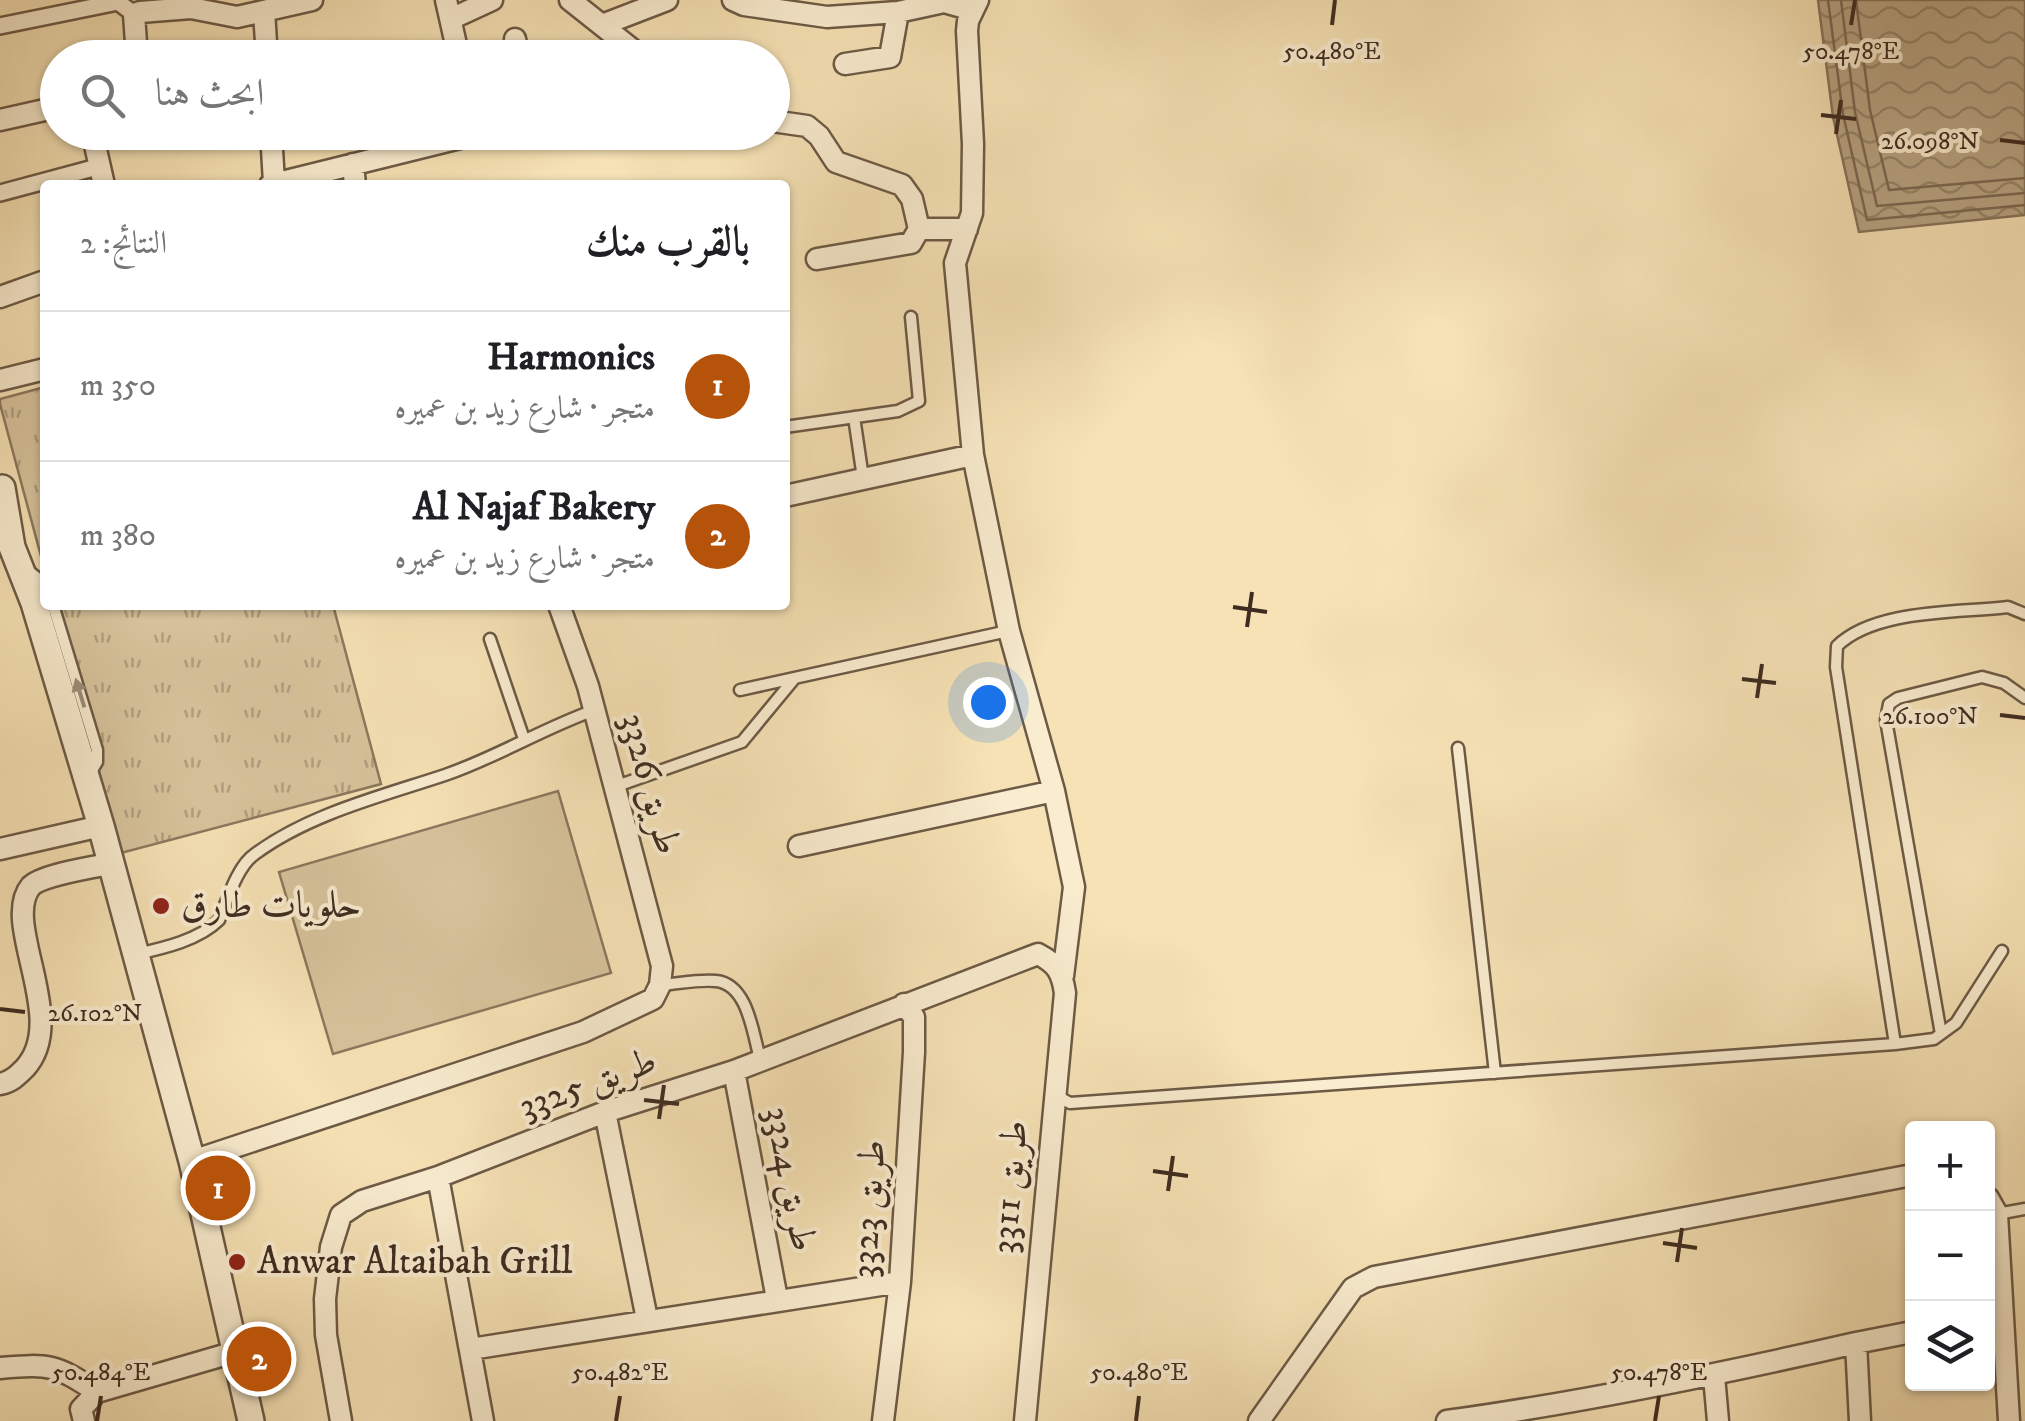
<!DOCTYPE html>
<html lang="ar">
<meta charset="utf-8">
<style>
:root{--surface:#fff;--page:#f6f6f6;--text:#202124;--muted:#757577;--line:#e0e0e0;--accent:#b45309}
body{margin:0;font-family:"IM FELL DW Pica",Amiri,serif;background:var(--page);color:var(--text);direction:rtl}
.controls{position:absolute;right:30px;bottom:30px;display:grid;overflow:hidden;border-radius:10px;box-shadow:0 2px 8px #0004}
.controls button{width:90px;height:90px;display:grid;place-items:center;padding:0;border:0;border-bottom:2px solid var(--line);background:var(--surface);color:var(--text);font:50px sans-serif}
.you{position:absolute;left:988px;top:702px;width:35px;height:35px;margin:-25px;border:8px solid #fff;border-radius:50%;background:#1a73e8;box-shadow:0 0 0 15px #1a73e833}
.badge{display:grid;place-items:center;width:65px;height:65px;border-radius:50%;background:var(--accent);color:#fff;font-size:32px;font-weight:700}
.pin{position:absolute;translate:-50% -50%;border:5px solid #fff;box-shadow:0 2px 10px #0006}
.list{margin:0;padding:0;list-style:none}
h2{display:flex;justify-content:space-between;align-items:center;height:130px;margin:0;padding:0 40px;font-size:42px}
h2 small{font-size:32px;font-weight:400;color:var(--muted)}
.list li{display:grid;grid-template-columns:65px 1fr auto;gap:30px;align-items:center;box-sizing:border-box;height:150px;padding:0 40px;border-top:2px solid var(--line)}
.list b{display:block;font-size:38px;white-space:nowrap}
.list p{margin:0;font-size:32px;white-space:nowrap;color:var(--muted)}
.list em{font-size:32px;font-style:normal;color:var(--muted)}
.icon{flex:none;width:55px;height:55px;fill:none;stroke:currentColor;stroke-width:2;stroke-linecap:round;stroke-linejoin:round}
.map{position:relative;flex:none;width:2025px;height:1421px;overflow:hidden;direction:ltr}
.search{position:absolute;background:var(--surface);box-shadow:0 2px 8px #0004;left:40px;top:40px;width:750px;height:110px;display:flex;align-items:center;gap:25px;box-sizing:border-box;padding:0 35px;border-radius:55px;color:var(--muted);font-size:38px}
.panel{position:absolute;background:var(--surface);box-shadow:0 2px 8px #0004;left:40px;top:180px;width:750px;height:430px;border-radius:10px;direction:rtl}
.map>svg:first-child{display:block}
.grass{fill:#d7c39c;stroke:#8b785e;stroke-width:2.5}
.park{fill:url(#park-tufts);stroke:#8b785e;stroke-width:2.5}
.water{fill:url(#water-waves);stroke:#88745c;stroke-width:2.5}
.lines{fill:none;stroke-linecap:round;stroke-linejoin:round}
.shore{stroke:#7c6852;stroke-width:2.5}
.service-casing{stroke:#6d5a46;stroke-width:15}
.pedestrian-casing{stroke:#6d5a46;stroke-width:20}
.minor-casing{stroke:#6d5a46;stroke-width:25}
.tertiary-casing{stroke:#6d5a46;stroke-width:30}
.service{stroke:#f9eccf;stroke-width:10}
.pedestrian{stroke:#f9eccf;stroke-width:15}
.minor{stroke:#f9eccf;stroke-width:20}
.tertiary{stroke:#f9eccf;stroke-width:25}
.oneway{fill:#9c8c78}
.ticks{fill:none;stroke:#3f2c21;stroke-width:4}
.poi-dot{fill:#8f2418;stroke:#f9eccf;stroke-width:4}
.labels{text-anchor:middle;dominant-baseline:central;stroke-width:8;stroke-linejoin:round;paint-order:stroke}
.street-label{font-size:38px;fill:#3f2c21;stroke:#f9eccf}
.poi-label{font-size:38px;fill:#3f2c21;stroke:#f9eccf;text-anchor:start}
.ticks-label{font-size:25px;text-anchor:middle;fill:#3f2c21;stroke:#f9eccf;stroke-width:8;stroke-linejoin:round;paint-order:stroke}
</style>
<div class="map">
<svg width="2025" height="1421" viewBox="0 0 2025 1421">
<defs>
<pattern id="park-tufts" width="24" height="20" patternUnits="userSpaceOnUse" patternTransform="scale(2.5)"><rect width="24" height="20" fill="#d7c39c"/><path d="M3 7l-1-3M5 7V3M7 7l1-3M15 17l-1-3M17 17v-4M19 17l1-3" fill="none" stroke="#b09f7f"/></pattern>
<pattern id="water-waves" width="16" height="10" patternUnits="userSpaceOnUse" patternTransform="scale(2.5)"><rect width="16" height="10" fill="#b8a483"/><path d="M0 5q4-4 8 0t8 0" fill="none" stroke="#97866b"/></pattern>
</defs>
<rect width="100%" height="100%" fill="#f6e2b5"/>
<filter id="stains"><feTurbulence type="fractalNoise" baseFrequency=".002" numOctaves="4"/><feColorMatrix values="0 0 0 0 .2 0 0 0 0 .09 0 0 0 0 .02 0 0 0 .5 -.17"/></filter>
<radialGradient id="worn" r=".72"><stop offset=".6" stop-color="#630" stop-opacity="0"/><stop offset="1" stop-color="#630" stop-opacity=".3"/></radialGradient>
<path class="grass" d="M 558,791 L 611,973 L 333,1054 L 279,872 Z"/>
<path class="park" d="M 45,387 L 45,571 L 0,404 L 0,399 Z
M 54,605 L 333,605 L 381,784 L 121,853 Z"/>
<path class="water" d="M 1818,0 L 2025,0 L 2025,215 L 1859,232 L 1833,117 Z"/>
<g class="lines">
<path class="shore" d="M 1828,0 L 1843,114 L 1867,220 L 2025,205
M 1841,0 L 1855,112 L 1877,206 L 2025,193
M 1856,0 L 1870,110 L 1889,190 L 2025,178"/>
<g class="service-casing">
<path id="service" d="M 854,417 L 863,478
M 785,427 L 898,411 L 919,401 L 911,317
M 31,573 L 45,584
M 53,605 L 97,750 L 97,762 L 88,777
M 490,639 L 524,739
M 740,690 L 1008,631
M 1458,748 L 1495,1073
M 614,787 L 742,742 L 794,679
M 137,954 C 164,948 199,940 219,920 C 227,901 237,866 255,854 C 309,814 382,796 445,775 C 495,758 542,729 592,711
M 660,985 C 678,984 698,979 716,981 C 748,984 753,1034 760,1059
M 1941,1034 L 1886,720 L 1889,704 L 1898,698 L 1982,677 L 2004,683 L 2025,698
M 1895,1044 L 1836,667 L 1837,646 C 1875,609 1957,613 2008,607 L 2025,614
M 1055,1095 L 1070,1103 L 1895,1044 L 1934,1039 L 1956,1023 L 2002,951
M 1997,1214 L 2025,1209"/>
</g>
<g class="pedestrian-casing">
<path id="pedestrian" d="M 0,26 L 118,2 L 134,14
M 0,193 L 101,166"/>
</g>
<g class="minor-casing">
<path id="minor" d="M 446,0 L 459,58
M 570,0 L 643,58
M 733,0 L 744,5 L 827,17 L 898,12 L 944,2 L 972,10
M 264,11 L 267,58
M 453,18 L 492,0
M 602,25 L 667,0
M 515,39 L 519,58
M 137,58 L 134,14 L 140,12 L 191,8 L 237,17 L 312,0
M 609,58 L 633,50
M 845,64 L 890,57 L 898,12
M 0,120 L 58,107
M 772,121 L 807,126 L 819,136 L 836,162 L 902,185 L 912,199 L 919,229 L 967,229
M 92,132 L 104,185
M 271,132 L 274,183
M 353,164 L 355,185
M 270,185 L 484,132
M 817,259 L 911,243 L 919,229
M 0,297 L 45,281
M 0,380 L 45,369
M 973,455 L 1009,631 L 1054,791 L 1074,887 L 1063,976
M 785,496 L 973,455 L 955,263 L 972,213 L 973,144 L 967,31 L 968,21 L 978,0
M 799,846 L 1054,791
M 0,849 L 101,826
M 734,1071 L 777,1299
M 0,1084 C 11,1082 17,1076 25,1068 C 70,1019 0,923 31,886 C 44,874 92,868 112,863
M 605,1112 L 647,1319
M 192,1161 L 583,1032 L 653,999 L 660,985 L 662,966 L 588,686 L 559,605
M 438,1177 L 483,1421
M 1988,1198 L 1997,1214 L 2009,1421
M 471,1349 L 900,1282
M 0,1368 C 50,1364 55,1364 97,1392
M 1714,1376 L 1718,1421
M 84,1421 L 81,1409 L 97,1392 L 238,1351
M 341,1421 L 326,1335 L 325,1299 L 331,1247 L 341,1215 L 362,1201 L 438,1177 L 605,1112 L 734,1071 L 1038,954 C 1057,964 1062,972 1065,993 L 1025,1421
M 883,1421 L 900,1282 L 914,1052 L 914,1017 L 904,1004
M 1259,1421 L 1353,1288 L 1374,1277 L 1912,1175
M 1447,1421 C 1585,1402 1720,1374 1856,1343
M 1860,1421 L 1856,1343 L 1912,1332"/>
</g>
<g class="tertiary-casing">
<path id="tertiary" d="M 2,488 L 12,547 L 34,603 L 101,826 L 192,1161 L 251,1421"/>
</g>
<use href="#service" class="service"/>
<use href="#pedestrian" class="pedestrian"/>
<use href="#minor" class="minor"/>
<use href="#tertiary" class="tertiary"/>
</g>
<defs><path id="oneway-solid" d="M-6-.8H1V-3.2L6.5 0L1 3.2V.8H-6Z" transform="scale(2.5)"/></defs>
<use class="oneway" href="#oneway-solid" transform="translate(80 693) rotate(-107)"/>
<path class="ticks" d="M 1332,25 L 1335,0M 1851,25 L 1855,0M 1821,115 L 1856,119M 1836,134 L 1841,100M 2000,140 L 2025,143M 1233,607 L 1267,612M 1247,627 L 1252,592M 1742,679 L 1776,683M 1757,698 L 1762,664M 2000,715 L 2025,718M 0,1009 L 25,1012M 644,1100 L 679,1104M 659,1119 L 664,1085M 1153,1171 L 1188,1176M 1168,1191 L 1173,1156M 1663,1243 L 1697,1248M 1677,1262 L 1682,1228M 97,1421 L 101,1396M 616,1421 L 620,1396M 1136,1421 L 1139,1396M 1655,1421 L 1659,1396"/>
<g class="poi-dot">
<circle cx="161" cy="906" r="10"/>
<circle cx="237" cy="1262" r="10"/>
</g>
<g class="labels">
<g class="street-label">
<text transform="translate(650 784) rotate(75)">طريق 3326</text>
<text transform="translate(588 1084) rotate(-20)">طريق 3325</text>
<text transform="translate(790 1179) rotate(79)">طريق 3324</text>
<text transform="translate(1010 1187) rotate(-85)">طريق 3311</text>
<text transform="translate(869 1209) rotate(-86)">طريق 3323</text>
</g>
<g class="poi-label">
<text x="181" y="906">حلويات طارق</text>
<text x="257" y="1262">Anwar Altaibah Grill</text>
</g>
</g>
<g class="ticks-label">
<text x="1332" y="59">50.480°E</text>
<text x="1851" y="59">50.478°E</text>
<text x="1930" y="149">26.098°N</text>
<text x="1930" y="724">26.100°N</text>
<text x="95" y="1021">26.102°N</text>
<text x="101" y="1380">50.484°E</text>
<text x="620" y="1380">50.482°E</text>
<text x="1139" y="1380">50.480°E</text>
<text x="1659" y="1380">50.478°E</text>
</g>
<rect width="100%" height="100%" filter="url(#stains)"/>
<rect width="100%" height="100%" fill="url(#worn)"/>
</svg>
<div class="controls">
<button>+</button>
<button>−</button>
<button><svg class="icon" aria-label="layers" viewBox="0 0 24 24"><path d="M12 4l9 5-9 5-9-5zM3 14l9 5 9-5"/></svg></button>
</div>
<div class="you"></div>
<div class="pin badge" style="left:218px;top:1188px">1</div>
<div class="pin badge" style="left:259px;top:1359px">2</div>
<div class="search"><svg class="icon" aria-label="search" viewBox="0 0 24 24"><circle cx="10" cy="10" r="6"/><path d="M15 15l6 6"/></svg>ابحث هنا</div>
<section class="panel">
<h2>بالقرب منك<small>النتائج: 2</small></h2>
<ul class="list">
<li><span class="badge">1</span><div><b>Harmonics</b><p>متجر · شارع زيد بن عميره</p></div><em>350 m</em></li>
<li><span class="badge">2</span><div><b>Al Najaf Bakery</b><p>متجر · شارع زيد بن عميره</p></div><em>380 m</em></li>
</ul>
</section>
</div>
